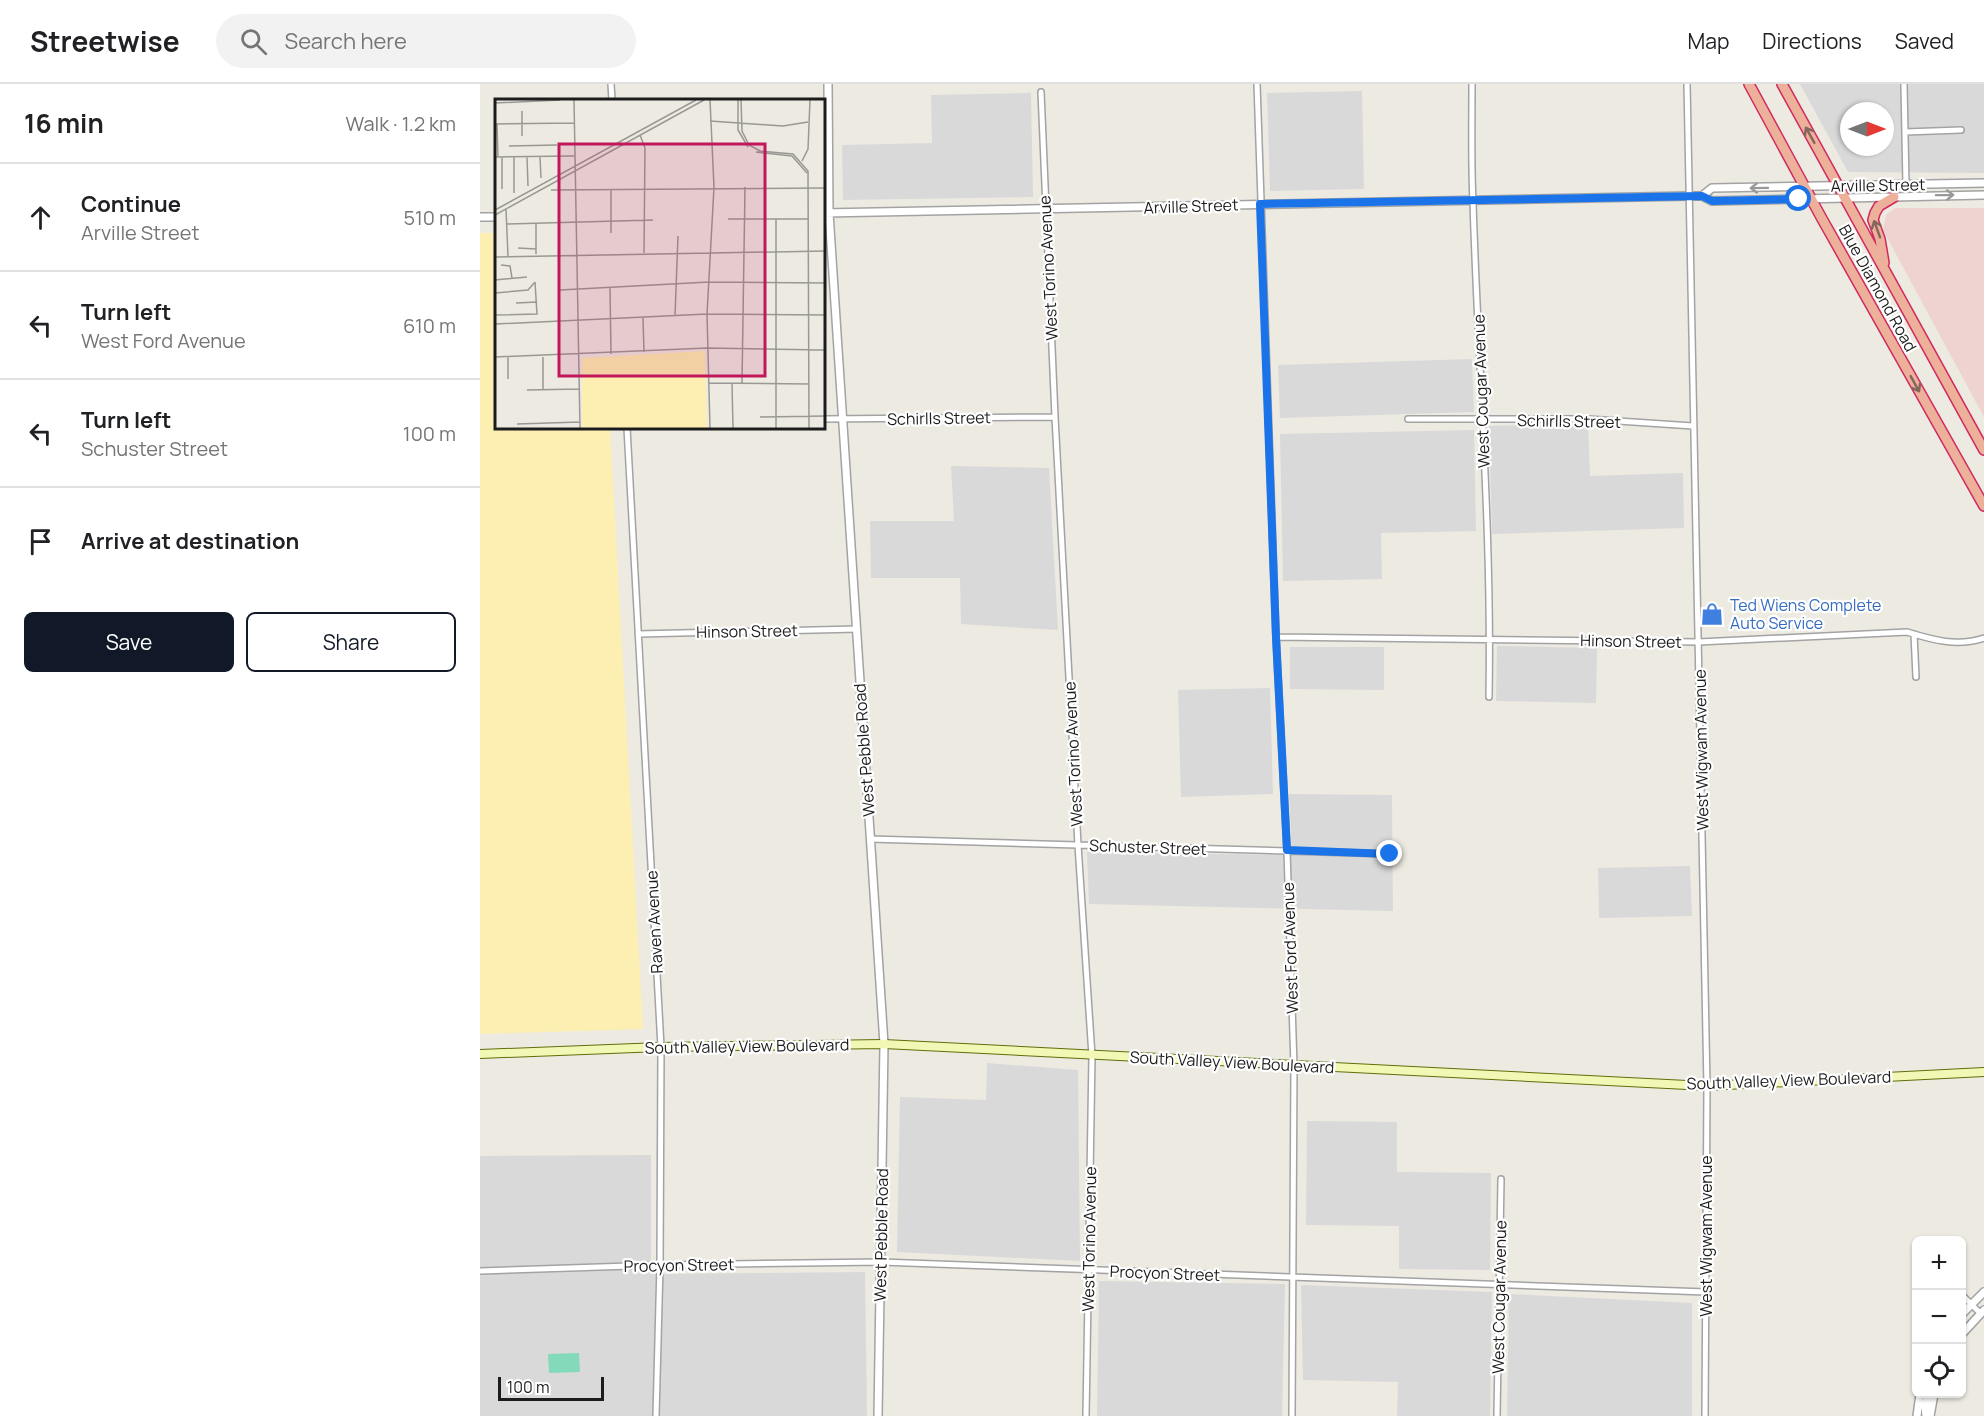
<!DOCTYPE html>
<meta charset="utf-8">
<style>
:root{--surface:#fff;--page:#f2f2f2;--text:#202124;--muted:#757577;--line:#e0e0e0;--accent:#111827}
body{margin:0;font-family:Manrope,sans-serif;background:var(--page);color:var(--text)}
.controls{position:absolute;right:18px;bottom:18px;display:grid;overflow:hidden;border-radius:9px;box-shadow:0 2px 4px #0004}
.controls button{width:54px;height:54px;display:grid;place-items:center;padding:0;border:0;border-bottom:2px solid var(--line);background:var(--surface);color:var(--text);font:30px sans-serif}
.compass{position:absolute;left:1360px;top:18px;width:54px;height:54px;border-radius:50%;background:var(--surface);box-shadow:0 2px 4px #0004;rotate:90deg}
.scale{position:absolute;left:18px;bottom:15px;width:106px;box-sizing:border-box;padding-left:6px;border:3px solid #1c1c1c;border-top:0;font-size:16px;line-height:21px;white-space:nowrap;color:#1c1c1c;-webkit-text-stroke:4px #fff;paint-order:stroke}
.stop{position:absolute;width:18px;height:18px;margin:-14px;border:4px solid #1a73e8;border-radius:50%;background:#fff}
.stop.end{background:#1a73e8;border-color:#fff;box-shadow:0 2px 6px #0008}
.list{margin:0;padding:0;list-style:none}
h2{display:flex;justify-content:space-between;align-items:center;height:78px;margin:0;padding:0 24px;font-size:26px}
h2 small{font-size:20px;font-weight:400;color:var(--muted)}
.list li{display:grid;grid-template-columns:39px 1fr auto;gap:18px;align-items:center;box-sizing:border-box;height:108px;padding:0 24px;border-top:2px solid var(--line)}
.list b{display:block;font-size:22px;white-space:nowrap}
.list p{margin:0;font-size:20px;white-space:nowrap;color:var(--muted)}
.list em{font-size:20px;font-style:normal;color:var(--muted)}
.actions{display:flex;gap:12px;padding:18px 24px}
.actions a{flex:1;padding:14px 0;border:2px solid var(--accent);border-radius:9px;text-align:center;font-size:21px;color:var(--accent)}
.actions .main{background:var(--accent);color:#fff}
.icon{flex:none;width:33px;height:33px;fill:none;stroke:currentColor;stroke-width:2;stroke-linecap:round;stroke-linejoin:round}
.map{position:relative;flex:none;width:1504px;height:1332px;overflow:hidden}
header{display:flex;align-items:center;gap:36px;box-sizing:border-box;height:84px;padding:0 30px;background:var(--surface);border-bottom:2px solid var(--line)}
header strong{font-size:28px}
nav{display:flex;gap:33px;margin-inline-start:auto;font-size:21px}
.search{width:420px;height:54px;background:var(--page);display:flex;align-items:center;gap:15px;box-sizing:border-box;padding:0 21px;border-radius:33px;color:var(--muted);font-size:22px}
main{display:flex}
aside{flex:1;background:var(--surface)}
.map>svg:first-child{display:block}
.residential{fill:#dad9d9;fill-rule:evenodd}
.commercial{fill:#eed3d1}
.sand{fill:#fcefb1}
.pitch{fill:#82daba}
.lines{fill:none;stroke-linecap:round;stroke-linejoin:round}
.minor-casing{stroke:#a3a3a3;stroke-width:8}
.tertiary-casing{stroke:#a3a3a3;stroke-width:10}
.secondary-casing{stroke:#606e09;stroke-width:10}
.trunk-casing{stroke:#d02a5f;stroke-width:12}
.minor{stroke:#fff;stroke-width:5}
.tertiary{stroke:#fff;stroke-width:7}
.secondary{stroke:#f2f7b6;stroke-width:8}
.trunk{stroke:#edb09b;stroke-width:9}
.oneway{stroke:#84665c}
.oneway2{stroke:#999}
.route{stroke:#1a73e8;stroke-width:8}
.labels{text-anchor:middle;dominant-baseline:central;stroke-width:4.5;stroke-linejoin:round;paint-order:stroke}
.street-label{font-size:16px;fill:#1c1c1c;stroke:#fff}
.shop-label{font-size:16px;fill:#366cbe;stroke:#fff;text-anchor:start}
.inset-road{fill:none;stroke:#999893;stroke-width:1.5}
.view{fill:#c2185b;fill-opacity:0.15;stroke:#c2185b;stroke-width:3}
.inset-edge{fill:none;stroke:#1c1c1c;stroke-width:3}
</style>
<header>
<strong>Streetwise</strong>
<div class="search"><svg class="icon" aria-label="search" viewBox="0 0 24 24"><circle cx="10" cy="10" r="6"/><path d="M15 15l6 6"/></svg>Search here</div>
<nav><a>Map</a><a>Directions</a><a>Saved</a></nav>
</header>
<main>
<aside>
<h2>16 min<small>Walk · 1.2 km</small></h2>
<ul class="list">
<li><svg class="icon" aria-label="ahead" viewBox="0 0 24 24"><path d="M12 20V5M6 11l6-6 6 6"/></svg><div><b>Continue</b><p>Arville Street</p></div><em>510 m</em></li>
<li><svg class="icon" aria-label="left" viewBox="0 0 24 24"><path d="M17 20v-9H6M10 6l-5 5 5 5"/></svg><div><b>Turn left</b><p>West Ford Avenue</p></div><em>610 m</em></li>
<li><svg class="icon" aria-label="left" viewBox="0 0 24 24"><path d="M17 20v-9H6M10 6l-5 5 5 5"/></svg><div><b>Turn left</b><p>Schuster Street</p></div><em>100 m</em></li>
<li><svg class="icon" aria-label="arrive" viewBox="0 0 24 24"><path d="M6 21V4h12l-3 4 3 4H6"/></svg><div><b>Arrive at destination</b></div></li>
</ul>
<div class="actions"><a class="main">Save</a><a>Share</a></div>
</aside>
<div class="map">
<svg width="1504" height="1332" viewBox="0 0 1504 1332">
<rect width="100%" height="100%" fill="#edeae2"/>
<path class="residential" d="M 1320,0 L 1504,0 L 1504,89 L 1368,88 ZM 1369,27 L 1405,27 L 1405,63 L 1369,63 Z
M 882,7 L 884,105 L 790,107 L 787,9 Z
M 551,9 L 553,113 L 363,116 L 362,61 L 452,59 L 451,11 Z
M 992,275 L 994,328 L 800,334 L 798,281 Z
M 1108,339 L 1110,392 L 1203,389 L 1204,444 L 1012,450 L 1009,342 Z
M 994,346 L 996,447 L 901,449 L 902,495 L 803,497 L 800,350 Z
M 471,382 L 569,384 L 578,546 L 481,540 L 480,494 L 391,494 L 390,437 L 474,437 Z
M 1017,562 L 1117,564 L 1116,619 L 1016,617 Z
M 810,563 L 904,563 L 904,606 L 810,605 Z
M 790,604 L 793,710 L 701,713 L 698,606 Z
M 809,710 L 912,711 L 913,827 L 609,820 L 607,768 L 812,771 Z
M 1210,782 L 1212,832 L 1119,834 L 1118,784 Z
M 507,979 L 598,986 L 600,1177 L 417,1168 L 420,1013 L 506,1016 Z
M 827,1037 L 917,1038 L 917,1088 L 1011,1089 L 1010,1186 L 919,1185 L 919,1142 L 826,1141 Z
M 171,1071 L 171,1190 L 385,1188 L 387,1332 L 0,1332 L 0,1072 Z
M 619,1197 L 805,1200 L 802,1332 L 617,1332 Z
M 821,1201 L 1012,1208 L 1010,1332 L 917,1332 L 918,1298 L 823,1296 Z
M 1029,1210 L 1212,1219 L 1212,1332 L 1027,1332 Z"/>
<path class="commercial" d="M 1415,124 L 1504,124 L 1504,333 L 1403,146 L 1406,131 Z"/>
<path class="sand" d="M 0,149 L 16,149 L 16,344 L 130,344 L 163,945 L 0,950 Z"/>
<path class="pitch" d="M 99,1269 L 100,1288 L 69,1289 L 68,1270 Z"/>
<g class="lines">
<g class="minor-casing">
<path id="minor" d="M 131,0 L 132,16
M 777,0 L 796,553 L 807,767 L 814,982 L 812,1332
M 992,0 C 992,39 991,79 993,118 C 998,283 1012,448 1009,613
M 1207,0 L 1227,1002 L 1225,1332
M 1424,0 L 1426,101
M 561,8 L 575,333 L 598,761 L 612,972 L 606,1332
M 1425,48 L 1481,46
M 344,335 L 575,333
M 928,335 L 1108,335 L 1213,342
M 147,344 L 181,963 L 180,1181 L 176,1332
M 158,550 L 377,545
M 1434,550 L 1436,593
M 796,553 L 1219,558 L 1427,548 C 1453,556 1477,563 1504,554
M 390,755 L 910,770
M 0,1187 L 180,1181 L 401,1178 L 1226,1208
M 1482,1211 L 1500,1229
M 1017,1332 L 1021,1095"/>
</g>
<g class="tertiary-casing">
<path id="tertiary" d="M 348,0 L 349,129 L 404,960 L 398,1332
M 1222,112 L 1232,104 L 1504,99
M 344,129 L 1209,112 L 1222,112 L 1232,117 L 1504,111
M 0,133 L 16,133
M 1482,1230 L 1504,1208
M 1482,1250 L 1504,1226
M 1437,1332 L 1440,1310
M 1446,1332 L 1445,1322 L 1448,1310
M 1450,1332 L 1454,1310"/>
</g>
<g class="secondary-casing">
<path id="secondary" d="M 0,970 L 181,963 L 404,960 L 1227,1002 L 1504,988"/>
</g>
<g class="trunk-casing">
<path id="trunk" d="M 1269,0 L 1341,133 L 1504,422
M 1302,0 L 1504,366
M 1404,179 L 1400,155 L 1393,136 L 1395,129 L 1399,122 L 1414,113"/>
</g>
<use href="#minor" class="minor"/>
<use href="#tertiary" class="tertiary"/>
<use href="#secondary" class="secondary"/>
<use href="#trunk" class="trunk"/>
</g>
<defs><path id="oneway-shaft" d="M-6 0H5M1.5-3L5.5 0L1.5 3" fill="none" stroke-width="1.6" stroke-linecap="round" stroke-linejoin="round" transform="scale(1.5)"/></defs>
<g class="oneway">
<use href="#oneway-shaft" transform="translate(1330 51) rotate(-119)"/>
<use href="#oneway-shaft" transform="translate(1397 145) rotate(-110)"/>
<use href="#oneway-shaft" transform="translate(1435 300) rotate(61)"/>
</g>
<g class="oneway2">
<use href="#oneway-shaft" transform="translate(1279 104) rotate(179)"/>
<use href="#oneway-shaft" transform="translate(1465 111) rotate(-1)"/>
</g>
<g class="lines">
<path class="route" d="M 910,770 L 807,766 L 796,553 L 780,120 L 1222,112 L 1232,117 L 1319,115"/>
</g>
<defs>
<g id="shop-bare" transform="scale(1.8)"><path d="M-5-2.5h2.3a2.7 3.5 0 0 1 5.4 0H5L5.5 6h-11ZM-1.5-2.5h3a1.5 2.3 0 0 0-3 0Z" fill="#3f7fe0" stroke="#fff" stroke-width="2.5" paint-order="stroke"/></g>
</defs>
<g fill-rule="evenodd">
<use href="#shop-bare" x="1232" y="530"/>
</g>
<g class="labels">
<g class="street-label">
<text transform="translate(1398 101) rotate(-1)">Arville Street</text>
<text transform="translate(711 122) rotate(-2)">Arville Street</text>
<text transform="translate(568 184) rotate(-93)">West Torino Avenue</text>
<text transform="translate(1398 204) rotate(61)">Blue Diamond Road</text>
<text transform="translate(1001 307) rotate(-92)">West Cougar Avenue</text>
<text transform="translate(459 334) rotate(-1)">Schirlls Street</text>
<text transform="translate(1089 337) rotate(1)">Schirlls Street</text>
<text transform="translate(267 547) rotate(-1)">Hinson Street</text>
<text transform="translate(1151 557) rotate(1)">Hinson Street</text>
<text transform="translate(384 666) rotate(-94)">West Pebble Road</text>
<text transform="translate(1221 666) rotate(-91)">West Wigwam Avenue</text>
<text transform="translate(593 670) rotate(-93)">West Torino Avenue</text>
<text transform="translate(668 763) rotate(2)">Schuster Street</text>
<text transform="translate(174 838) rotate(-93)">Raven Avenue</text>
<text transform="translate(810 864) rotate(-92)">West Ford Avenue</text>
<text transform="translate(267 962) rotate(-1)">South Valley View Boulevard</text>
<text transform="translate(752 978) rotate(3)">South Valley View Boulevard</text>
<text transform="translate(1309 996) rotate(-2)">South Valley View Boulevard</text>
<text transform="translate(401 1151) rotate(-89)">West Pebble Road</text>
<text transform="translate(1226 1152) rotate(-90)">West Wigwam Avenue</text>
<text transform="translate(609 1155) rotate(-89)">West Torino Avenue</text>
<text transform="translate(199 1181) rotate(-1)">Procyon Street</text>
<text transform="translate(685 1189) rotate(2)">Procyon Street</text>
<text transform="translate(1019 1213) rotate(-89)">West Cougar Avenue</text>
</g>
<g class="shop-label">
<text x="1250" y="521">Ted Wiens Complete<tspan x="1250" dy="18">Auto Service</tspan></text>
</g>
</g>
<g transform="translate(15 15)">
<rect width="330" height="330" fill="#edeae2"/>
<path d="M 210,252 L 212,329 L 87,329 L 87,259 Z" fill="#fcefb1"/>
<path class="inset-road" d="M 79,1 L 85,329M 215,1 L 219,88 L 212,215 L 215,329M 243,1 L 243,31 L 253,48M 246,1 L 247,32 L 254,46 L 265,52 L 298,55 L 313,72 L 314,329M 0,4 L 65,1M 215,22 L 288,27 L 313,23M 0,25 L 80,24M 2,25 L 3,58M 145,36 L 150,49 L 149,154M 27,37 L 27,12M 14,47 L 62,46M 261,53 L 297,57 L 312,74M 0,58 L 79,57M 19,58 L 19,94M 32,58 L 33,87M 45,58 L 46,79M 307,62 L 313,50 L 315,1M 7,90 L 7,58M 56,91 L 330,89M 11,110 L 13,158M 0,111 L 201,1M 0,116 L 209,1M 233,120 L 313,120M 281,120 L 281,329M 12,125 L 158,121M 116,134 L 116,90M 23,149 L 41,150M 41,155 L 41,124M 0,158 L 330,152M 6,166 L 15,167 L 17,179M 0,181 L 32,178M 115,188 L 116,255M 65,191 L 214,183 L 330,184M 0,194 L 33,191 L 40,183M 21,204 L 42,203M 0,216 L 42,215 L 40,183M 180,217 L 183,137M 148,219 L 149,253M 0,225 L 212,215 L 330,216M 0,258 L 212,249 L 330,251M 13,258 L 13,280M 48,258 L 48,291M 214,284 L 314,285M 237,284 L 238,329M 247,284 L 250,88M 32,291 L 84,290M 265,318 L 330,317M 22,325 L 85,323"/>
<path class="view" d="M 64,45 L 270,45 L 270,277 L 64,277 Z"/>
<rect width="330" height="330" class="inset-edge"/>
</g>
</svg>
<div class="controls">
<button>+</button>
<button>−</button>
<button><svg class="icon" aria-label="locate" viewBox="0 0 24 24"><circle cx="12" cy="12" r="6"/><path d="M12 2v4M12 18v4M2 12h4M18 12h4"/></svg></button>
</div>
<svg class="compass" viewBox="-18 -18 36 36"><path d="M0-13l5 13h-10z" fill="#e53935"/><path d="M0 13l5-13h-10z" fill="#757577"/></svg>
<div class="scale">100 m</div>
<div class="stop" style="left:1319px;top:115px"></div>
<div class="stop end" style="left:910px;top:770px"></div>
</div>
</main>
